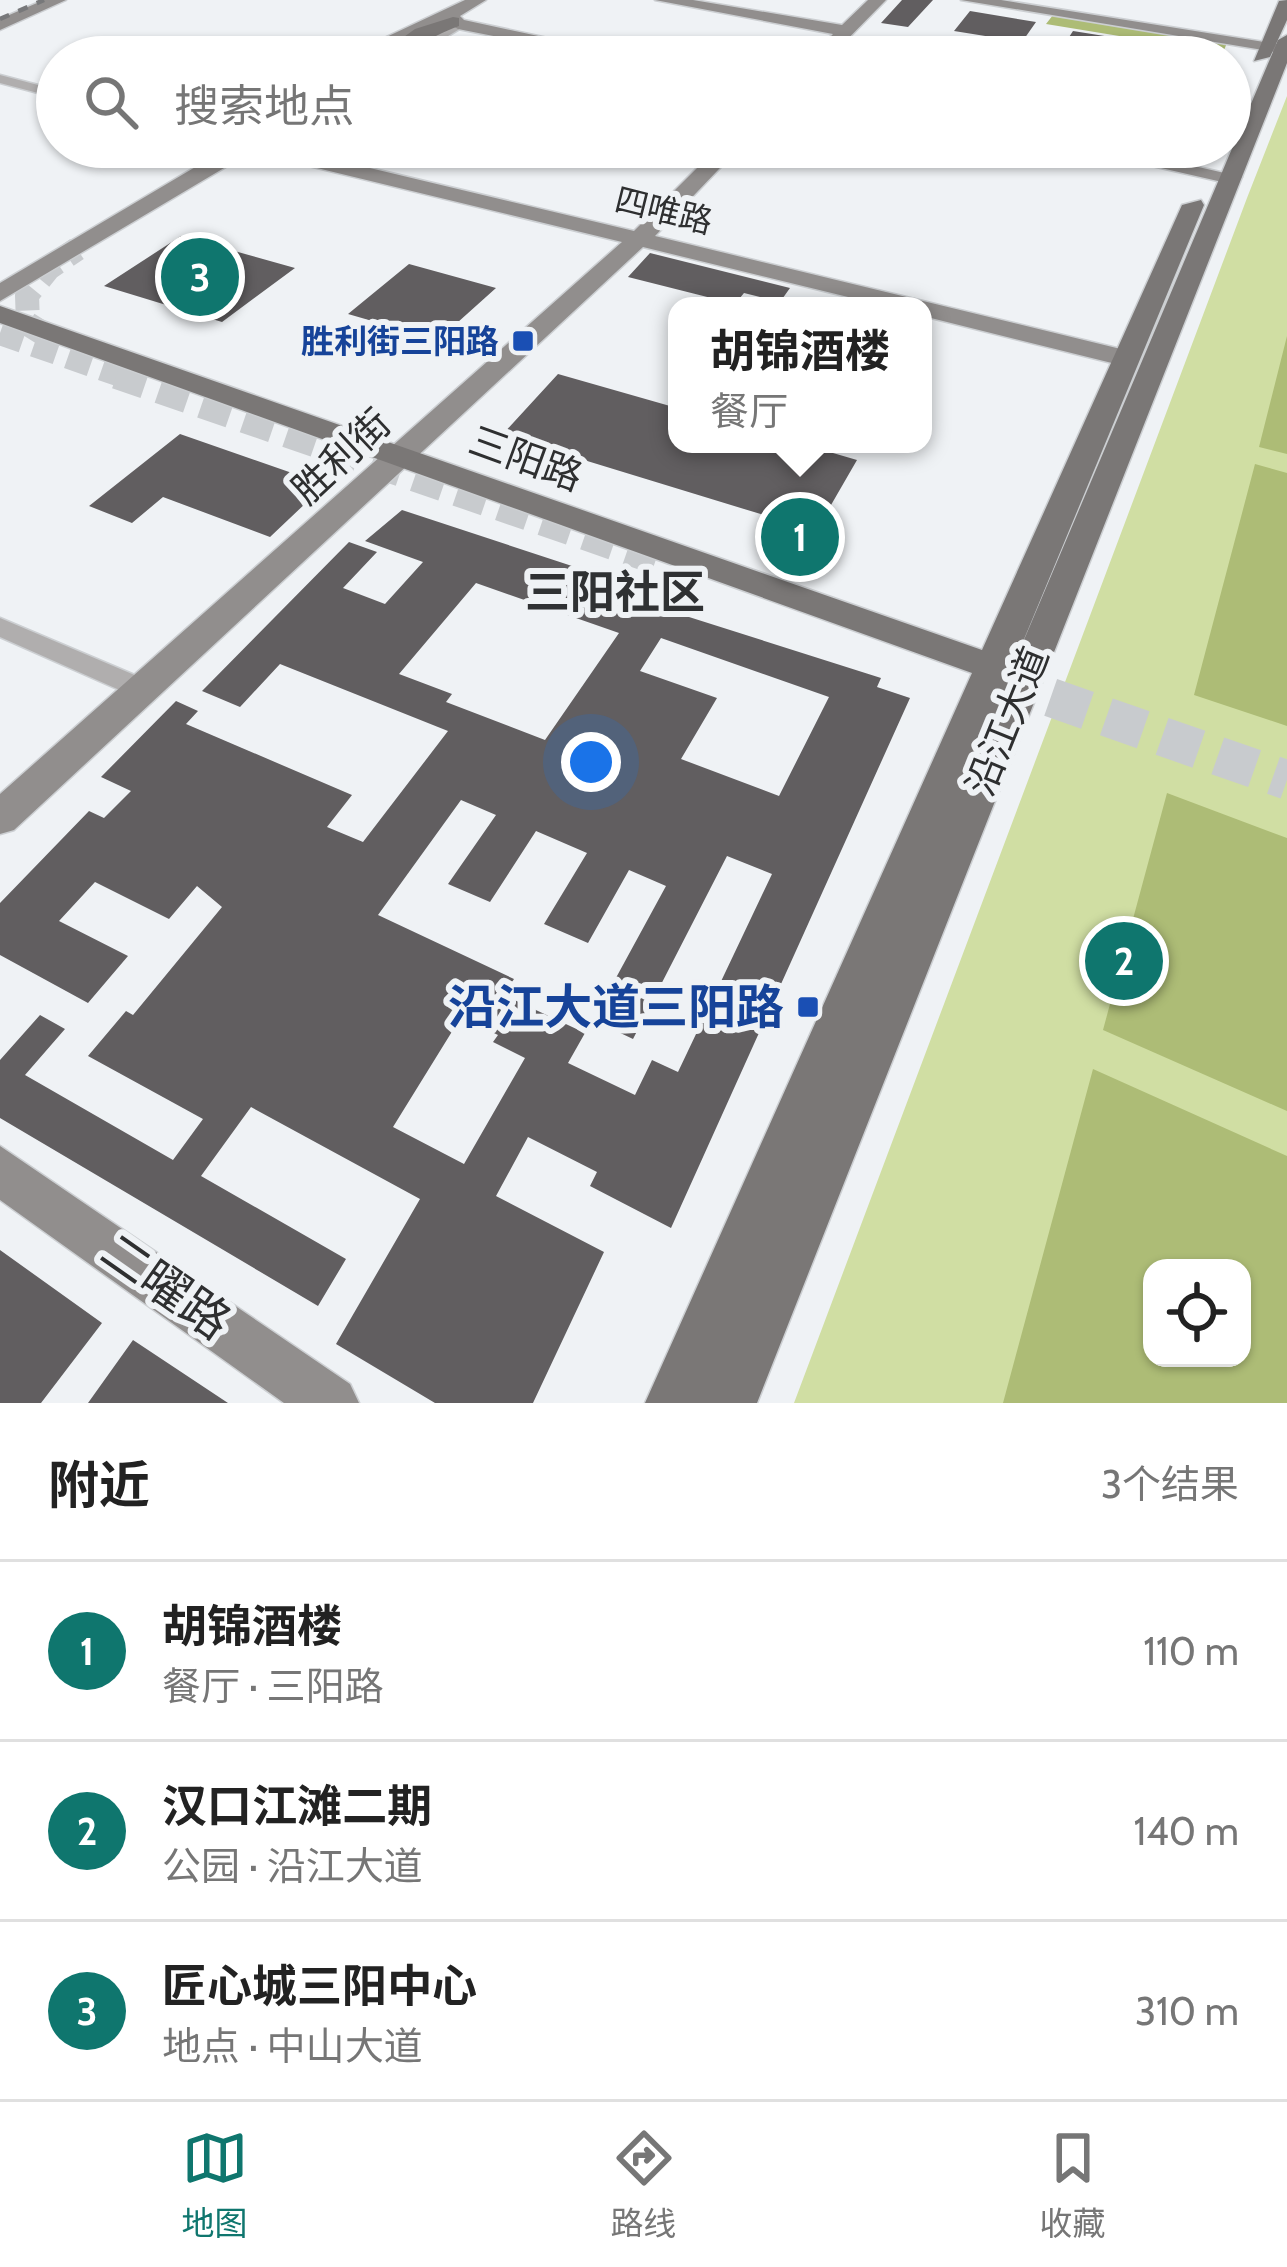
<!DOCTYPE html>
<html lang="zh">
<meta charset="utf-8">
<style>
:root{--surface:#fff;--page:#f2f2f2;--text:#222;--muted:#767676;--line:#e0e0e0;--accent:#0f766e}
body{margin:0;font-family:Cabin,"Noto Sans SC",sans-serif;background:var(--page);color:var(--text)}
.controls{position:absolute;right:36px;bottom:36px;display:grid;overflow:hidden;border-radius:24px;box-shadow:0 3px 9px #0004}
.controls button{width:108px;height:108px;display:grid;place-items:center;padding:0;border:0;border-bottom:3px solid var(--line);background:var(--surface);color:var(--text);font:60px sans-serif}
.you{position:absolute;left:591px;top:762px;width:42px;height:42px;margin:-30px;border:9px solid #fff;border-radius:50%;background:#1a73e8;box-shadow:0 0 0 18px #1a73e833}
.badge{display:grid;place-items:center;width:78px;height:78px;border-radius:50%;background:var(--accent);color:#fff;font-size:39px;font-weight:700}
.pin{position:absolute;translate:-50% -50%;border:6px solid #fff;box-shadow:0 3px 12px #0006}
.popup{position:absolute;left:668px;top:297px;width:264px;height:156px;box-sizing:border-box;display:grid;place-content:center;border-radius:24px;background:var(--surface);filter:drop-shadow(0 3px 9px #0005);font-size:39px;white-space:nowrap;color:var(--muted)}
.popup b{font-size:45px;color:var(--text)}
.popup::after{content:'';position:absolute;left:50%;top:100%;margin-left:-24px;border:24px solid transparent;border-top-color:var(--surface)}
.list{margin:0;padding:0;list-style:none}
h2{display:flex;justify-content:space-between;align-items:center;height:156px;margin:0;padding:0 48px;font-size:51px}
h2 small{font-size:39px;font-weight:400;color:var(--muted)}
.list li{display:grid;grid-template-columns:78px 1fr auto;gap:36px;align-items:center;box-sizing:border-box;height:180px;padding:0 48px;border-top:3px solid var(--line)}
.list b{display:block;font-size:45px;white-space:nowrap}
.list p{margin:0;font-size:39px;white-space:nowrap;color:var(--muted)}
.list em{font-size:39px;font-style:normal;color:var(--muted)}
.icon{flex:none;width:66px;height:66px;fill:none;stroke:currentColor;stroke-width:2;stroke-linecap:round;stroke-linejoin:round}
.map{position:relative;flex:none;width:1287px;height:1403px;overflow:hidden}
.search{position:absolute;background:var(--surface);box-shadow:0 3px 9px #0004;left:36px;right:36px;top:36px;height:132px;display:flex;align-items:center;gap:30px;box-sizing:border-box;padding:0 42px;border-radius:66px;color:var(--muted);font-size:45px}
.sheet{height:696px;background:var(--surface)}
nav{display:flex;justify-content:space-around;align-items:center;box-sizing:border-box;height:168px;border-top:3px solid var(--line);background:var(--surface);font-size:33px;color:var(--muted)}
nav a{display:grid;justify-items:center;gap:6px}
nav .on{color:var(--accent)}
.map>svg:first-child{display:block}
.green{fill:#d0dea3;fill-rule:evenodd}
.forest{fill:#adbc76;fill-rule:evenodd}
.building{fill:#615e60;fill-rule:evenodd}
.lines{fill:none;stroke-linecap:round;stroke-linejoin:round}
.primary-tunnel-far2{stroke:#c8cbce;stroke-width:24;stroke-dasharray:24 12;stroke-linecap:butt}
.primary-tunnel-far1{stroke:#c8cbce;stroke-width:30;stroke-dasharray:30 15;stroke-linecap:butt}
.primary-tunnel{stroke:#c8cbce;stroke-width:39;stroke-dasharray:39 20;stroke-linecap:butt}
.street-casing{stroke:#cccfd2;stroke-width:3}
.secondary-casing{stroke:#cccfd2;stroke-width:3}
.primary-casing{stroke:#cccfd2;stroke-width:3}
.street{fill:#b0aeae;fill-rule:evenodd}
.secondary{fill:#918e8d;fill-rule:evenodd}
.primary{fill:#7a7776;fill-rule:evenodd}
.rail{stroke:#77787a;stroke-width:4.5;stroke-dasharray:10 10;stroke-linecap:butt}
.transit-dot{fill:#1a4fb4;stroke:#eff2f5;stroke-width:4.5}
.labels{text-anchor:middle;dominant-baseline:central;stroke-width:12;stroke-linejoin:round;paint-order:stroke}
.far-street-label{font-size:33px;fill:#2e2f30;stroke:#eff2f5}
.far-transit-label{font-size:33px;font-weight:bold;fill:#164399;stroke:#eff2f5;text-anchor:end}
.street-label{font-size:39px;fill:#2e2f30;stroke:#eff2f5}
.quarter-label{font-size:45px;font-weight:bold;fill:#2f3133;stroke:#eff2f5}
.near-transit-label{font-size:48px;font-weight:bold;fill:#164399;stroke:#eff2f5;text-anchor:end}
.near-street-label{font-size:48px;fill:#2e2f30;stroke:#eff2f5}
</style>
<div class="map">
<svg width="1287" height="1403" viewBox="0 0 1287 1403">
<rect width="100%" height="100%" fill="#eff2f5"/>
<path class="green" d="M 1287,96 L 1287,1403 L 794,1403 L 1247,198 ZM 1152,1268 L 1242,1268 L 1242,1358 L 1152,1358 Z"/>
<path class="forest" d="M 1053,15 L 1227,43 L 1221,57 L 1163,57 L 1168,44 L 1046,24 Z
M 1287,336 L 1287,454 L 1259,447 Z
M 1255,464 L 1287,473 L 1287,726 L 1194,695 Z
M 1167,793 L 1287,838 L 1287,1111 L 1103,1030 Z
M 1093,1069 L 1287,1156 L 1287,1403 L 1003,1403 ZM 1152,1268 L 1242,1268 L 1242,1358 L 1152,1358 Z"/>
<path class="building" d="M 902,0 L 933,0 L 908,27 L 881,23 Z
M 970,11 L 1036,22 L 1022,42 L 954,31 Z
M 1073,31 L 1117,38 L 1107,57 L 1056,57 Z
M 181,236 L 295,268 L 222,322 L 104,286 Z
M 650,253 L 790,288 L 780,302 L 744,293 L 735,304 L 628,277 Z
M 409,264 L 496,288 L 438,340 L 348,314 Z
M 558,374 L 677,408 L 677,444 L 802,444 L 857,460 L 816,531 L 502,435 Z
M 180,434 L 315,481 L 297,497 L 308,501 L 270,537 L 163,497 L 132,523 L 89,506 Z
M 402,510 L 636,587 L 629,598 L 881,678 L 877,687 L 910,698 L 671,1228 L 590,1186 L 597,1172 L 528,1137 L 496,1196 L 604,1252 L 533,1403 L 435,1403 L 336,1344 L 420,1199 L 251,1107 L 201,1176 L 346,1259 L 318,1306 L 0,1118 L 0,1060 L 40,1015 L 65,1029 L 25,1075 L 173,1160 L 203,1119 L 88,1056 L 126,1011 L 133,1015 L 222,907 L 197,886 L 169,919 L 95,882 L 59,921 L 128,956 L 88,1003 L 0,955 L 0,903 L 89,811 L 104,818 L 131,791 L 101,777 L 176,701 L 198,711 L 186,724 L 352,795 L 327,827 L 363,842 L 448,731 L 280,664 L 240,707 L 202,691 L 349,542 L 377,552 L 343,588 L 385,604 L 423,562 L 365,541 ZM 476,583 L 619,633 L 545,740 L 446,702 L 452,694 L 399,674 ZM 661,638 L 829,697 L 779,796 L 681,759 L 717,698 L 640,671 ZM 461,800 L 496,815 L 448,884 L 490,902 L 536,831 L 587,853 L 544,924 L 588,943 L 629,870 L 666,886 L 593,1020 L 633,1039 L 727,856 L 772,874 L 678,1072 L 652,1060 L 635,1095 L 568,1063 L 585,1033 L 504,995 L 514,979 L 378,915 ZM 461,1017 L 498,1035 L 493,1042 L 525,1058 L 464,1164 L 393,1127 Z
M 0,1250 L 102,1323 L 41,1403 L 0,1403 Z
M 133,1340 L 228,1403 L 88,1403 Z"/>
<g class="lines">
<path class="primary-tunnel-far2" d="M 0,333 L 126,377
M 47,336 L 28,324 L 27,295 L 49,268 L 77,249"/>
<path class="primary-tunnel-far1" d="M 117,374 L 689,571"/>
<path class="primary-tunnel" d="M 995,678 L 1287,780"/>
<g class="street-casing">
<path id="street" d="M 458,20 L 463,27 L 413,57 L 396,57 Z
M 0,75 L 57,90 L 57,98 L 0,83 Z
M 663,147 L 692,147 L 728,158 L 720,163 Z
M 0,618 L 151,682 L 155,689 L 151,696 L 133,696 L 0,637 Z"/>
</g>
<g class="secondary-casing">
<path id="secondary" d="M 44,0 L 66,0 L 0,30 L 0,19 Z
M 465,0 L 486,0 L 460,16 L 464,20 L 636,57 L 599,57 L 458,29 L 446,22 L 366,57 L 344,57 Z
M 655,0 L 693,0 L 842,25 L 868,0 L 886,0 L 830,57 L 811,57 L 833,34 Z
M 961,0 L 1001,0 L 1283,45 L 1287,54 Z
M 229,147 L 282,147 L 634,231 L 718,147 L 740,147 L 655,236 L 1133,352 L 1137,358 L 1124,366 L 923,316 L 923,306 L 885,306 L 643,247 L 14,830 L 0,834 L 0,794 L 622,242 L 251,152 L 0,301 L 0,283 Z
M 1069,147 L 1111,147 L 1242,177 L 1231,184 Z
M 0,1146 L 350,1384 L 359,1403 L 284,1403 L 0,1200 Z"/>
</g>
<g class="primary-casing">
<path id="primary" d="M 1287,0 L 1287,20 L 1270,57 L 1254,61 L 1279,1 Z
M 453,17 L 459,18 L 459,26 C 430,36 406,57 376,57 L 415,29 Z
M 1287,35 L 1287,63 L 757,1403 L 701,1403 L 1005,685 L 701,1403 L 645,1403 L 972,673 L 0,323 L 0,306 L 982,650 L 1182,205 L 1201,200 L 1204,205 L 1015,661 L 1278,40 Z"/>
</g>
<use href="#street" class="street"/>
<use href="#secondary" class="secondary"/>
<use href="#primary" class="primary"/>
<path class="rail" d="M 0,19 L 44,0"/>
</g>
<g class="transit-dot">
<rect x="511" y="329" width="24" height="24" rx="6"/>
<rect x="796" y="995" width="24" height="24" rx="6"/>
</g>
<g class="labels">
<g class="far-street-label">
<text transform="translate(664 210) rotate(14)">四唯路</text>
</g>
<g class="far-transit-label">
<text x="499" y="341">胜利街三阳路</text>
</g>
<g class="street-label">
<text transform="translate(341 456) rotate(-43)">胜利街</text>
<text transform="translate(526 458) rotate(20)">三阳路</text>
<text transform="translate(1007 721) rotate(-68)">沿江大道</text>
</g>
<g class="quarter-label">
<text x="615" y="592">三阳社区</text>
</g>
<g class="near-transit-label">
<text x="784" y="1007">沿江大道三阳路</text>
</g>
<g class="near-street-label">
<text transform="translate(166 1286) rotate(35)">二曜路</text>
</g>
</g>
</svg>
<div class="controls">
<button><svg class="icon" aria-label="locate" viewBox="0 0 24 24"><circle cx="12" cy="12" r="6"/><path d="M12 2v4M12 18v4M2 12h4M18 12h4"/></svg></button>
</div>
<div class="you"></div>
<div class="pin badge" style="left:800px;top:537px">1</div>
<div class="popup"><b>胡锦酒楼</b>餐厅</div>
<div class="pin badge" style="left:1124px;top:961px">2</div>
<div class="pin badge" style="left:200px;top:277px">3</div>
<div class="search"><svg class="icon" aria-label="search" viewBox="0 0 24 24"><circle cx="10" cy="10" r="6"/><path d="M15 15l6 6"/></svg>搜索地点</div>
</div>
<section class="sheet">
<h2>附近<small>3个结果</small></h2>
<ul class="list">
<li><span class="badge">1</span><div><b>胡锦酒楼</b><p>餐厅 · 三阳路</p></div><em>110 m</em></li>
<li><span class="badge">2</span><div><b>汉口江滩二期</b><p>公园 · 沿江大道</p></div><em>140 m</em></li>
<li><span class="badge">3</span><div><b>匠心城三阳中心</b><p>地点 · 中山大道</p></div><em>310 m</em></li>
</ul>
</section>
<nav>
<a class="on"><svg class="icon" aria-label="map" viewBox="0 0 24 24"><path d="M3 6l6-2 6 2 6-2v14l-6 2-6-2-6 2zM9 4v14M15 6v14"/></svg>地图</a>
<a><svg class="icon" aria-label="directions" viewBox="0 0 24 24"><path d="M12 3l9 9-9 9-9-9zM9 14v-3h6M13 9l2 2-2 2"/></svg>路线</a>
<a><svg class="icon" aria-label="saved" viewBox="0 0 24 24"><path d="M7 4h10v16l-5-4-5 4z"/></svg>收藏</a>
</nav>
